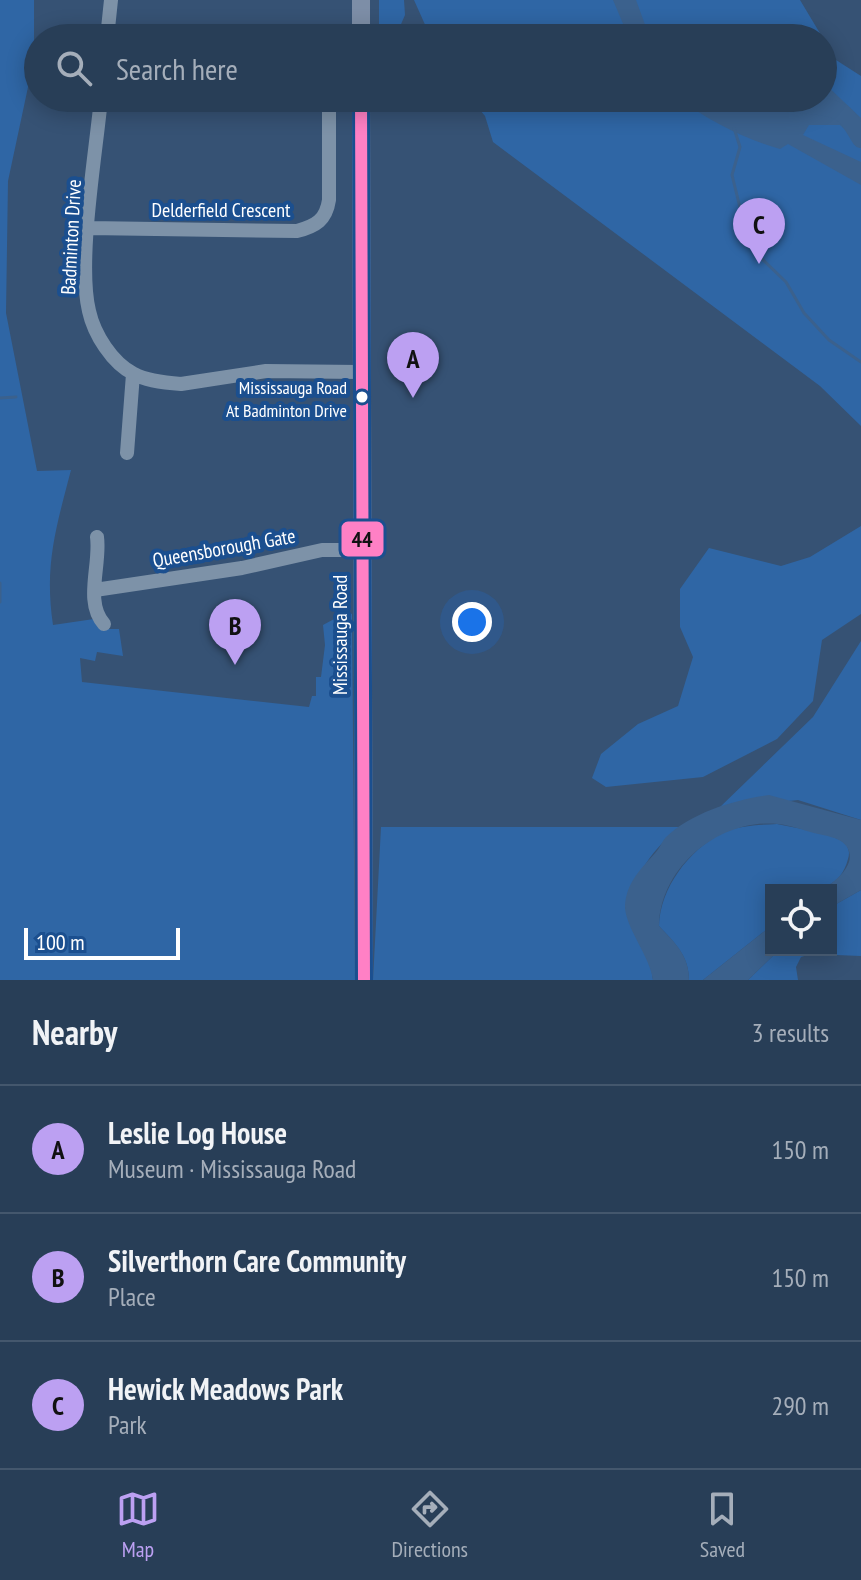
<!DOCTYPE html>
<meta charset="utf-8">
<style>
:root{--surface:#283e57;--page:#30455d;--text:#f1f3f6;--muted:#a5aeba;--line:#44576d;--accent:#bca0f2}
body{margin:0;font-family:"PT Sans Narrow",sans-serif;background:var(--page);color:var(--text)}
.controls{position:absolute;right:24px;bottom:24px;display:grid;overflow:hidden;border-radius:0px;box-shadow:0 4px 20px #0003}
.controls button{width:72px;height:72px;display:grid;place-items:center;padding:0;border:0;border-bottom:2px solid var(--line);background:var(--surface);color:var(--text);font:40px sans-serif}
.scale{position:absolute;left:24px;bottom:20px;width:156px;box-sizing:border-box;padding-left:8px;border:4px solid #fff;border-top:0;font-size:22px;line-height:28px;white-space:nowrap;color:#fff;-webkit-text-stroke:6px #1b4f8f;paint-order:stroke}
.you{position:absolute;left:472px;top:622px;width:28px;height:28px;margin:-20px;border:6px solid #fff;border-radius:50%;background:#1a73e8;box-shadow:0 0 0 12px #1a73e833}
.badge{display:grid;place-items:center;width:52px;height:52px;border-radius:50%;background:var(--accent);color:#111;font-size:26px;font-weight:700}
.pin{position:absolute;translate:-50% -66px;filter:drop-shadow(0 2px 4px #0008)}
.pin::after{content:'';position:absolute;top:42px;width:28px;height:24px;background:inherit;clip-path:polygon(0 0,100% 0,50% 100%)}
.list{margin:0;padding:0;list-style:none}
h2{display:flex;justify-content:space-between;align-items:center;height:104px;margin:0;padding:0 32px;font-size:34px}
h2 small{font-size:26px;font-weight:400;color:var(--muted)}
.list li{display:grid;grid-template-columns:52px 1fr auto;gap:24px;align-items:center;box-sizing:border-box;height:128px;padding:0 32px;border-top:2px solid var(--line)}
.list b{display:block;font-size:30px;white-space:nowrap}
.list p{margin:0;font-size:26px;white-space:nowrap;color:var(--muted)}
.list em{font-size:26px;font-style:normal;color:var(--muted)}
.icon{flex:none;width:44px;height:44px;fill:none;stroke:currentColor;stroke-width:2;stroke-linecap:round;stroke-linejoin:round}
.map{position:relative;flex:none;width:861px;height:980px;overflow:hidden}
.search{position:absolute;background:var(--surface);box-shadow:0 4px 20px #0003;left:24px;right:24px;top:24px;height:88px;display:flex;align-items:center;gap:20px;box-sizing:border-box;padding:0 28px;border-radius:44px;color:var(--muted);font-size:30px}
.sheet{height:488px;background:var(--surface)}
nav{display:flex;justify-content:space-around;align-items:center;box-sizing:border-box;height:112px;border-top:2px solid var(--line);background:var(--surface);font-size:22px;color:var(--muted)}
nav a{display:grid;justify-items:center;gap:4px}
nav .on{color:var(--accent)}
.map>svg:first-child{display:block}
.green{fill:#2f66a5}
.water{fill:#3b618d}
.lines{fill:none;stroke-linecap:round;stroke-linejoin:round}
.stream{stroke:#3b618d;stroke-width:3}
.river{stroke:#3b618d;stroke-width:18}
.minor{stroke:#7d92a8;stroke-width:14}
.major{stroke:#7d8ea7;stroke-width:18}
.bus-1-casing{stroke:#1b4f8f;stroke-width:18}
.bus-1{stroke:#ff80c5;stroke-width:12}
.bus-dot{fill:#fff;stroke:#1b4f8f;stroke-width:3}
.labels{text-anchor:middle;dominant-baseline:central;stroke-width:8;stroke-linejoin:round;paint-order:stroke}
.bus-label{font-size:18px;fill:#fff;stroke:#1b4f8f;text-anchor:end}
.street-label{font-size:20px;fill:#fff;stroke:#1b4f8f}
.line-badge{stroke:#1b4f8f;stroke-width:3}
.pale-badge-label{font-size:22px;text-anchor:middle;font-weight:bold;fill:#111}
</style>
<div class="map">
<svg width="861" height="980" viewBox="0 0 861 980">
<rect width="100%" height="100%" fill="#365274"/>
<path class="green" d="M 0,0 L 34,0 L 34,59 L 8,181 L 6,313 L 37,471 L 71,470 C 56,528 44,565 53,625 L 94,619 L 107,629 L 119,629 L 123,656 L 97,652 L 95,661 L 80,658 L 82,682 L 309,707 L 312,696 L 316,696 L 316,677 L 321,677 L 325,645 L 323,625 L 347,612 L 352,614 L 355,980 L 0,980 Z
M 379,0 L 404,0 L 405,15 L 395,38 L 379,38 Z
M 414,0 L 613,0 L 636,3 L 636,0 L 800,0 L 836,60 L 861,76 L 861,426 L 820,386 L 493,142 L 485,116 L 470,98 L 823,98 L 823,38 L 431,38 Z
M 861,526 L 861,614 L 822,640 L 813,701 L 777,739 L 703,777 L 606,787 L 592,778 L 601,754 L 638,724 L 678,706 L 693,657 L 680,627 L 680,589 L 709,548 L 781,566 L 810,557 Z
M 861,641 L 861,820 L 798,800 L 719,808 L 813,717 Z
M 777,824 C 796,828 820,831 838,839 C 847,843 851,850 848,859 C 838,897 803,890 771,890 L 771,926 L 703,980 L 689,980 C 689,956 675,943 659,926 C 660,888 689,850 722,833 C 739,825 760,825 777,824 Z
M 381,827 L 681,827 C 652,848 637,874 625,907 L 651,967 L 653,980 L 373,980 Z
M 861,890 L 861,956 L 811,954 L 801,957 L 796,967 L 798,980 L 748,980 L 779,950 L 831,950 L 831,907 Z"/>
<path class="water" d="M 613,0 L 636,0 L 647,30 L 655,38 L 629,38 Z
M 823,82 L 861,118 L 861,145 L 840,125 L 809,125 L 803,135 L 861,162 L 861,185 L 788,144 L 780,149 C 747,140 706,120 679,98 L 823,98 Z
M 769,795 L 861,820 L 861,890 L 831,907 L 831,890 L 822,890 C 834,882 858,865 847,847 C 841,837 825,836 814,833 C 802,830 790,825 778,824 C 720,818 660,867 659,926 C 675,943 689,955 689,980 L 653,980 C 650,956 624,926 625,905 C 627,881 642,868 656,852 C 660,848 662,841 666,837 C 693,812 734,800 769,795 Z
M 771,926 L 771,950 L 779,950 L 748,980 L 703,980 Z"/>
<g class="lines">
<path class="stream" d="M 734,128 L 740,147 L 732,175 L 747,236 L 760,257 L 786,282 L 804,313 L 829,340 L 861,362
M 0,398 L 16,397
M 0,583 L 0,602"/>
<path class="river" d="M 745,98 C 771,105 824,101 842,113 C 850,118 856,132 861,139"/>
<path class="minor" d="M 107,38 L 111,0
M 101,98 C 96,153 77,261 89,311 C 94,334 112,363 134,374 C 147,381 167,383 181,384 L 266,371 L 360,372
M 89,228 L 297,231 C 316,226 326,220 329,200 L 329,98
M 127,453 L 133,374
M 97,537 C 101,564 84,602 104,624
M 95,590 L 242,568 L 322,550 L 361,550"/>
<path class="major" d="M 361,38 L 361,0
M 361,98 L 364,980"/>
<g class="bus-1-casing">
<path id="bus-1" d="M 361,98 L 364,980"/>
</g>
<use href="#bus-1" class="bus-1"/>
</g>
<circle class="bus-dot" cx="362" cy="397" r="7"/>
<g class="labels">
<g class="bus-label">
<text x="347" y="387">Mississauga Road<tspan x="347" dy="23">At Badminton Drive</tspan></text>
</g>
<g class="street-label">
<text x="221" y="210">Delderfield Crescent</text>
<text transform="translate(71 237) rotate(-87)">Badminton Drive</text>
<text transform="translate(224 548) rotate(-10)">Queensborough Gate</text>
<text transform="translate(340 635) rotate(-90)">Mississauga Road</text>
</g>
</g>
<rect class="line-badge" x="340" y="520" width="45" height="38" rx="8" fill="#ff80c5"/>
<g class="pale-badge-label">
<text x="362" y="547">44</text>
</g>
</svg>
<div class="controls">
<button><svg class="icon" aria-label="locate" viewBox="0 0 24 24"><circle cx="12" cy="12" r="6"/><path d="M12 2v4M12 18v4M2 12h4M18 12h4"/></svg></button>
</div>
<div class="scale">100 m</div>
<div class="you"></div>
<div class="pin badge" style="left:413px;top:398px">A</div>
<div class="pin badge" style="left:235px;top:665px">B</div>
<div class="pin badge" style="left:759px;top:264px">C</div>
<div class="search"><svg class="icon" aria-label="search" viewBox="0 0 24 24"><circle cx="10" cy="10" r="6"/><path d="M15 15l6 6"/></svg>Search here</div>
</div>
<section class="sheet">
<h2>Nearby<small>3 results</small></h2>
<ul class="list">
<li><span class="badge">A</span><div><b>Leslie Log House</b><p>Museum · Mississauga Road</p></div><em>150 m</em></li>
<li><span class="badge">B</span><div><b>Silverthorn Care Community</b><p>Place</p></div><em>150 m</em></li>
<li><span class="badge">C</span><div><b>Hewick Meadows Park</b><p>Park</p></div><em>290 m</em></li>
</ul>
</section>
<nav>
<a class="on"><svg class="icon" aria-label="map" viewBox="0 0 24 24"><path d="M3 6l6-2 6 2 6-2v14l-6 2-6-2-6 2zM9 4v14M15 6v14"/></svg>Map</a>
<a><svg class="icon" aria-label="directions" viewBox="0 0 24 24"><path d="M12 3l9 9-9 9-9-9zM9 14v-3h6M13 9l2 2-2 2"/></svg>Directions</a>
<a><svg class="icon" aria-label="saved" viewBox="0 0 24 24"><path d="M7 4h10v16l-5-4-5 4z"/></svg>Saved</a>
</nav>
